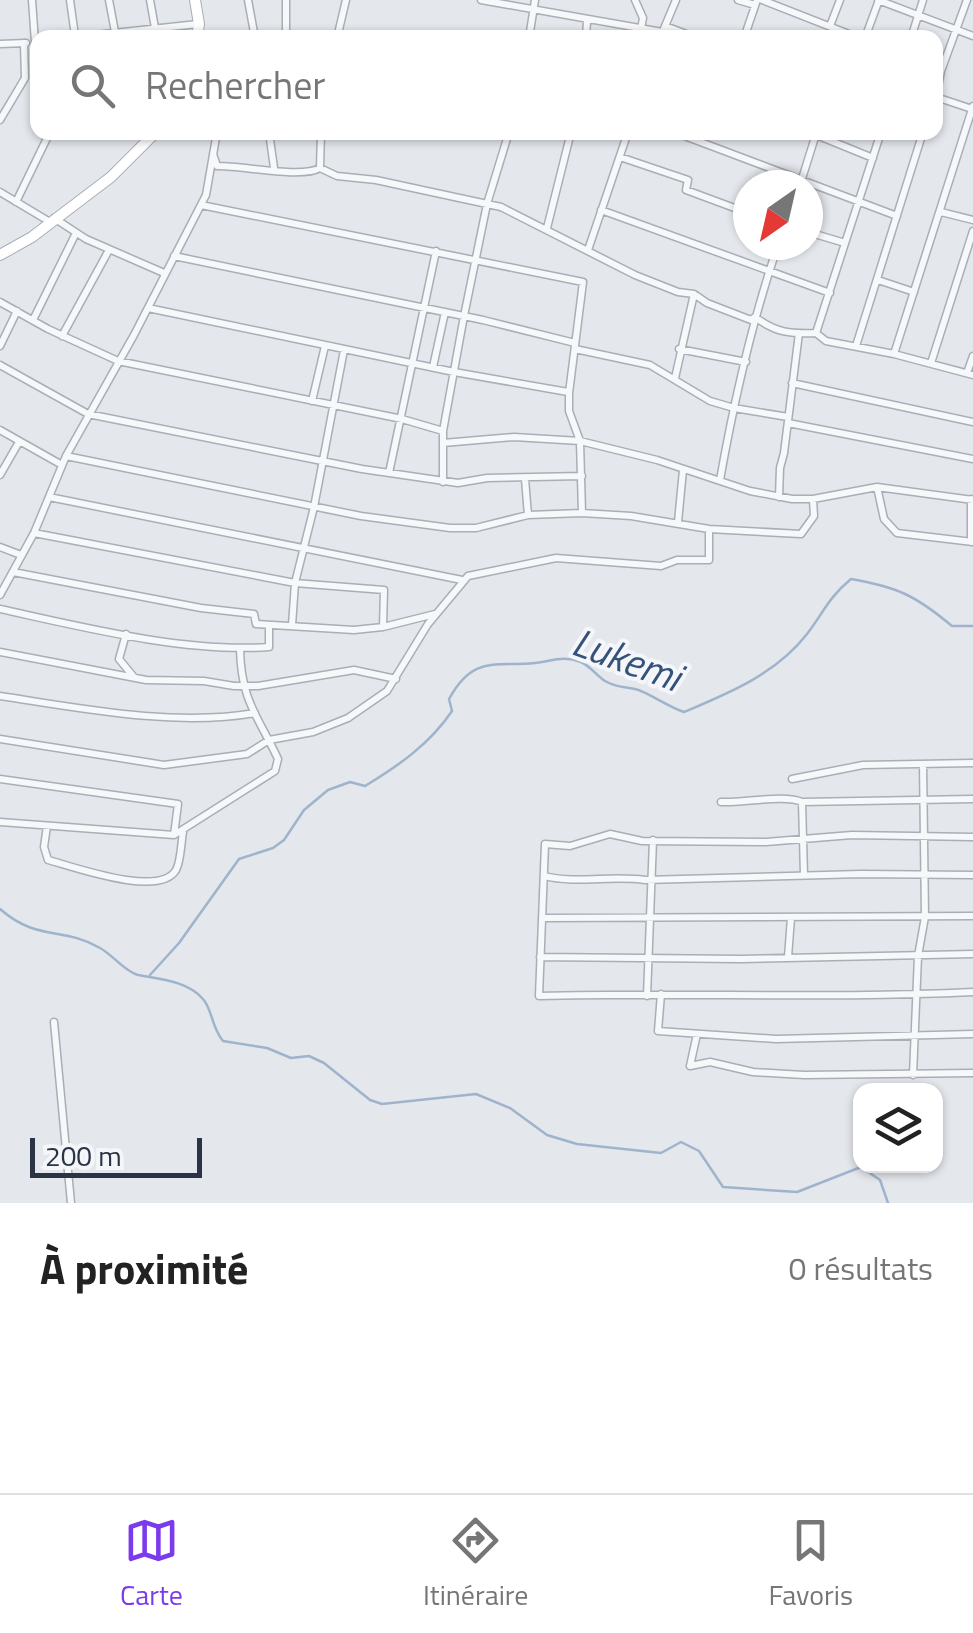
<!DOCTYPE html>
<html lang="fr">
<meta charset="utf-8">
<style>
:root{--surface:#fff;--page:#f6f6f6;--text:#222;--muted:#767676;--line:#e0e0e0;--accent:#7c3aed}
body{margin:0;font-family:"Titillium Web",sans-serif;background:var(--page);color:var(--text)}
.controls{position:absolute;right:30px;bottom:30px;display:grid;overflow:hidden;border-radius:20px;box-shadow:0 2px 8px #0004}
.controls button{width:90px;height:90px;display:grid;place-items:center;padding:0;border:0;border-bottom:2px solid var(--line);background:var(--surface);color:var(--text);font:50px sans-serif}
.compass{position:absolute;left:733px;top:170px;width:90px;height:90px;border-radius:50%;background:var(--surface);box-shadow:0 2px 8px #0004;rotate:214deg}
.scale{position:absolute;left:30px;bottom:25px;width:172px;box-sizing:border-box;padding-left:10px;border:5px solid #2b3445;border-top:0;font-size:28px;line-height:35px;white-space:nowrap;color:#2b3445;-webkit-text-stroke:8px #f4f6f9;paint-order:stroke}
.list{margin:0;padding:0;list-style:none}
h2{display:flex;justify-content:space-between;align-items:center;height:130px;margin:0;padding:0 40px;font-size:42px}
h2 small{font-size:32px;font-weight:400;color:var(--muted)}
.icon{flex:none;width:55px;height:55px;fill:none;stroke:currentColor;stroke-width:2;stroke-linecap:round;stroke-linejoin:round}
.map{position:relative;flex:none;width:973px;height:1203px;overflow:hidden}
.search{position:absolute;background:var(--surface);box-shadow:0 2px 8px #0004;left:30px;right:30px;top:30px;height:110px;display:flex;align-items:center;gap:25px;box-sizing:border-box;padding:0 35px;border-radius:20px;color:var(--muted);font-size:38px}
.sheet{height:290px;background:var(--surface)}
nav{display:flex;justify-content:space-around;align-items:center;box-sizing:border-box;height:140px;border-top:2px solid var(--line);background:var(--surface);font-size:28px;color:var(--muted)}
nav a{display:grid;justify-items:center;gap:5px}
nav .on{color:var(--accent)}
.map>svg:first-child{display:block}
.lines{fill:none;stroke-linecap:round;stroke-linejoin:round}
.stream{stroke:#9fb4cc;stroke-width:2.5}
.street-casing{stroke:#a9aeb7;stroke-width:9}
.secondary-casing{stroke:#a9aeb7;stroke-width:12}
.street{stroke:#f7f8fa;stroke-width:6}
.secondary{stroke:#fff;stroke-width:10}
.labels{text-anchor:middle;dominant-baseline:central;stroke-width:8;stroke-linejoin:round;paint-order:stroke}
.water-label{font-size:40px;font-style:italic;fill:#34527a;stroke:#f4f6f9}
</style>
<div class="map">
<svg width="973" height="1203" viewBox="0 0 973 1203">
<rect width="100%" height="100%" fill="#e4e7ec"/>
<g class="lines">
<path class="stream" d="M 0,909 C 38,942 62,926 100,948 C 113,955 125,972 138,975 C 159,979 188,981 203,999 C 213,1011 211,1026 223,1041 L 267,1048 L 291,1058 L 309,1056 L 324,1063 L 370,1100 L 382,1104 L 476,1094 L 510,1108 L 547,1135 L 577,1144 L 661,1153 L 681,1142 L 699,1151 L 723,1187 L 797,1192 L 861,1167 L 880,1180 L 888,1203
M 150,975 L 179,943 L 239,859 L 273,848 L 284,840 L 304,810 L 328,790 L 350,782 L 365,786 C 398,766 430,744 452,711 L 449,699 C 473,655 494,667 535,663 C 552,661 564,655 581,662 C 590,666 597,676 605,681 C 615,687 624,687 635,689 C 646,691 668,707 684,712 C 729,693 776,674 807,634 C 824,612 828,598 851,579 C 898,587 916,596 952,626 L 973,626"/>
<g class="street-casing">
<path id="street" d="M 32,0 L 35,42
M 70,0 L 75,36
M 109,0 L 115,32
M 150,0 L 155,28
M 248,0 L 255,38
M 286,0 L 286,38
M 481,0 L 662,32
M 635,0 L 643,18 L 641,29
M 738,0 L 755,5
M 762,0 L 859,38
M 878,0 L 973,36
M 665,26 L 697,38
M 830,26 L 840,0
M 67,38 L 198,24
M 337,38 L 346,0
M 529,38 L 535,0
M 586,38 L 587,21
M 660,38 L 676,0
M 744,38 L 757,0
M 865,38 L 879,0
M 911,38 L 923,0
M 0,44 L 26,43
M 936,97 L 972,109
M 936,98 L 941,71 L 967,0
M 0,120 L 25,78 L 24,43
M 269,132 L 274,168
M 674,132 L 897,216
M 809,132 L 873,158
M 213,154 L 217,166 C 240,165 301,179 320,168 L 337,176 L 376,180 L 501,207 L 635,275 L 678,292 L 694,294 L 707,303 L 751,320 L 755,317 C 776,333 791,334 816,333 L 826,341 L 894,354 L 973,375
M 620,157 L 688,180 L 686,190 L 748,213
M 320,168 L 321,132
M 800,185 L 816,134
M 0,192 L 50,222
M 16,202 L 50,132
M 201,205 L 583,282 L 569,393 L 569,411 L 580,441 L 582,513
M 601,210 L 830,293
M 941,212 L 973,220
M 54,218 L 86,239 L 164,273
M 547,228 L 571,132
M 808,232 L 845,243
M 588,250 L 628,132
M 174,256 L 483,320 L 575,343
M 878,280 L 914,292
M 0,302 L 48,329 L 118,361 L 402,419 L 443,431
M 148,308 L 454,372 L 568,392
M 33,320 L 76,233
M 816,333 L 881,132
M 62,336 L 109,250
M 0,346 L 17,311
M 856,346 L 923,132
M 575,349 L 650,365 L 710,401 L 734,408 L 788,417
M 679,349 L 746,362
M 894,354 L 973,106
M 931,363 L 973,231
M 0,365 L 88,414 L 362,469 L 458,483 L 487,478 L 582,476
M 433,367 L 445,312
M 967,373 L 973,356
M 675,378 L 694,294
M 792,383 L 973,422
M 312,401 L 325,346
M 788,423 L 973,459
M 0,430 L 62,465
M 443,443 L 514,437 L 580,441 L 657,460 L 750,491 L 792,499 L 813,499 L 877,487 L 973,500
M 66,456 L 361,516 L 450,528 L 476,528 L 528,515 L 582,513 L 631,516 L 709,529 L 801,534 L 814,516 L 813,499
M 389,473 L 436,251
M 0,475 L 19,442
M 525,479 L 528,515
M 720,480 C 734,401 752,321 778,245
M 443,482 L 443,431 L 464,316 L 487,204 L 509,132
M 877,487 L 884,519 L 897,533 L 973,542
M 49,497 L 462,580
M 779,497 L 780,468 L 784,453 L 799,333
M 678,522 L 683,470
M 34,533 L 295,583 L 384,590 L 383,627
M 971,542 L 971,499
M 0,547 L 21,555
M 13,572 L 201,608 L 254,614 L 256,624 L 354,630 L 383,627 L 435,614
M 0,595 L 34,533 L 66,456 L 134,335 L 206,195 L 217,132
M 0,609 C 82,627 185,653 269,647 L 269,625
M 292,625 L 295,583 L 314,507 L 344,350
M 126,634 L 119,659 L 133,676
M 0,652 L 146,680 L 204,681 L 234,686 L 258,686 L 354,670 L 396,679
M 0,696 C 80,708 174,727 255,713
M 0,739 L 164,765 L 247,754 L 269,740 L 313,732 L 348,718 L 387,691 L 428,624 L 468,576 L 556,558 L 661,566 L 677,560 L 709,560 L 709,529
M 0,779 L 178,804 L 174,835
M 792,779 L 863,765 L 973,763
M 721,802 C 743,803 786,794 802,802 L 973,799
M 802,802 L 804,875
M 0,822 L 174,835 L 275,771 L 278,759 C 258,716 241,701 240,649
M 47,826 L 44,847 L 48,860 C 74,867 160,898 176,870 C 181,861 181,843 183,832
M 973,837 L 852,835 L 766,842 L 642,841 L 610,834 L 570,846 L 545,844 L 539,996 C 684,992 828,999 973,992
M 544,876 C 576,884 612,875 645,880 L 861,874 L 973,875
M 544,918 L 973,916
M 540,957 L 740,959 L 973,954
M 788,957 L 791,918
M 661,994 L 658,1031 L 776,1039 L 973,1034
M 647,996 L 653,840
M 54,1022 L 71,1203
M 697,1034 L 690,1066 L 710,1062 L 753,1072 L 804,1075 L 973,1073
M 913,1075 L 918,956 L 925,917 L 923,764"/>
</g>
<g class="secondary-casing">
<path id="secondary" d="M 195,0 L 199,24 L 197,38
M 0,255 L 32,237 L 111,177 L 156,132"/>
</g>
<use href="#street" class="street"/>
<use href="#secondary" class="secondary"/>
</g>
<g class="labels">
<g class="water-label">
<text transform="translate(627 659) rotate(20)">Lukemi</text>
</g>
</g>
</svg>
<div class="controls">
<button><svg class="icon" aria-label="layers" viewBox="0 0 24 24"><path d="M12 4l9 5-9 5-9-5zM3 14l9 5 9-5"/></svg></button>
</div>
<svg class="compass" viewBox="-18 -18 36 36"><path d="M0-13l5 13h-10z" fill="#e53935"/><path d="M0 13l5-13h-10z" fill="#767676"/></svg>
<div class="scale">200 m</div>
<div class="search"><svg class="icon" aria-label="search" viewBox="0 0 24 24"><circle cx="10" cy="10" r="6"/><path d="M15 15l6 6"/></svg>Rechercher</div>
</div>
<section class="sheet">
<h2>À proximité<small>0 résultats</small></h2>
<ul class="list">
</ul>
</section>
<nav>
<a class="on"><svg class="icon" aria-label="map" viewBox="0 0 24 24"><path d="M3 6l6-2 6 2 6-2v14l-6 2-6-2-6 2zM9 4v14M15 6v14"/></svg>Carte</a>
<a><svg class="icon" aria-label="directions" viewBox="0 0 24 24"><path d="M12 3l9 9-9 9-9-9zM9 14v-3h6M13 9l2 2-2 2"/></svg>Itinéraire</a>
<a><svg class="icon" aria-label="saved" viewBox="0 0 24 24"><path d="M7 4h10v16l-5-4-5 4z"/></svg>Favoris</a>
</nav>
